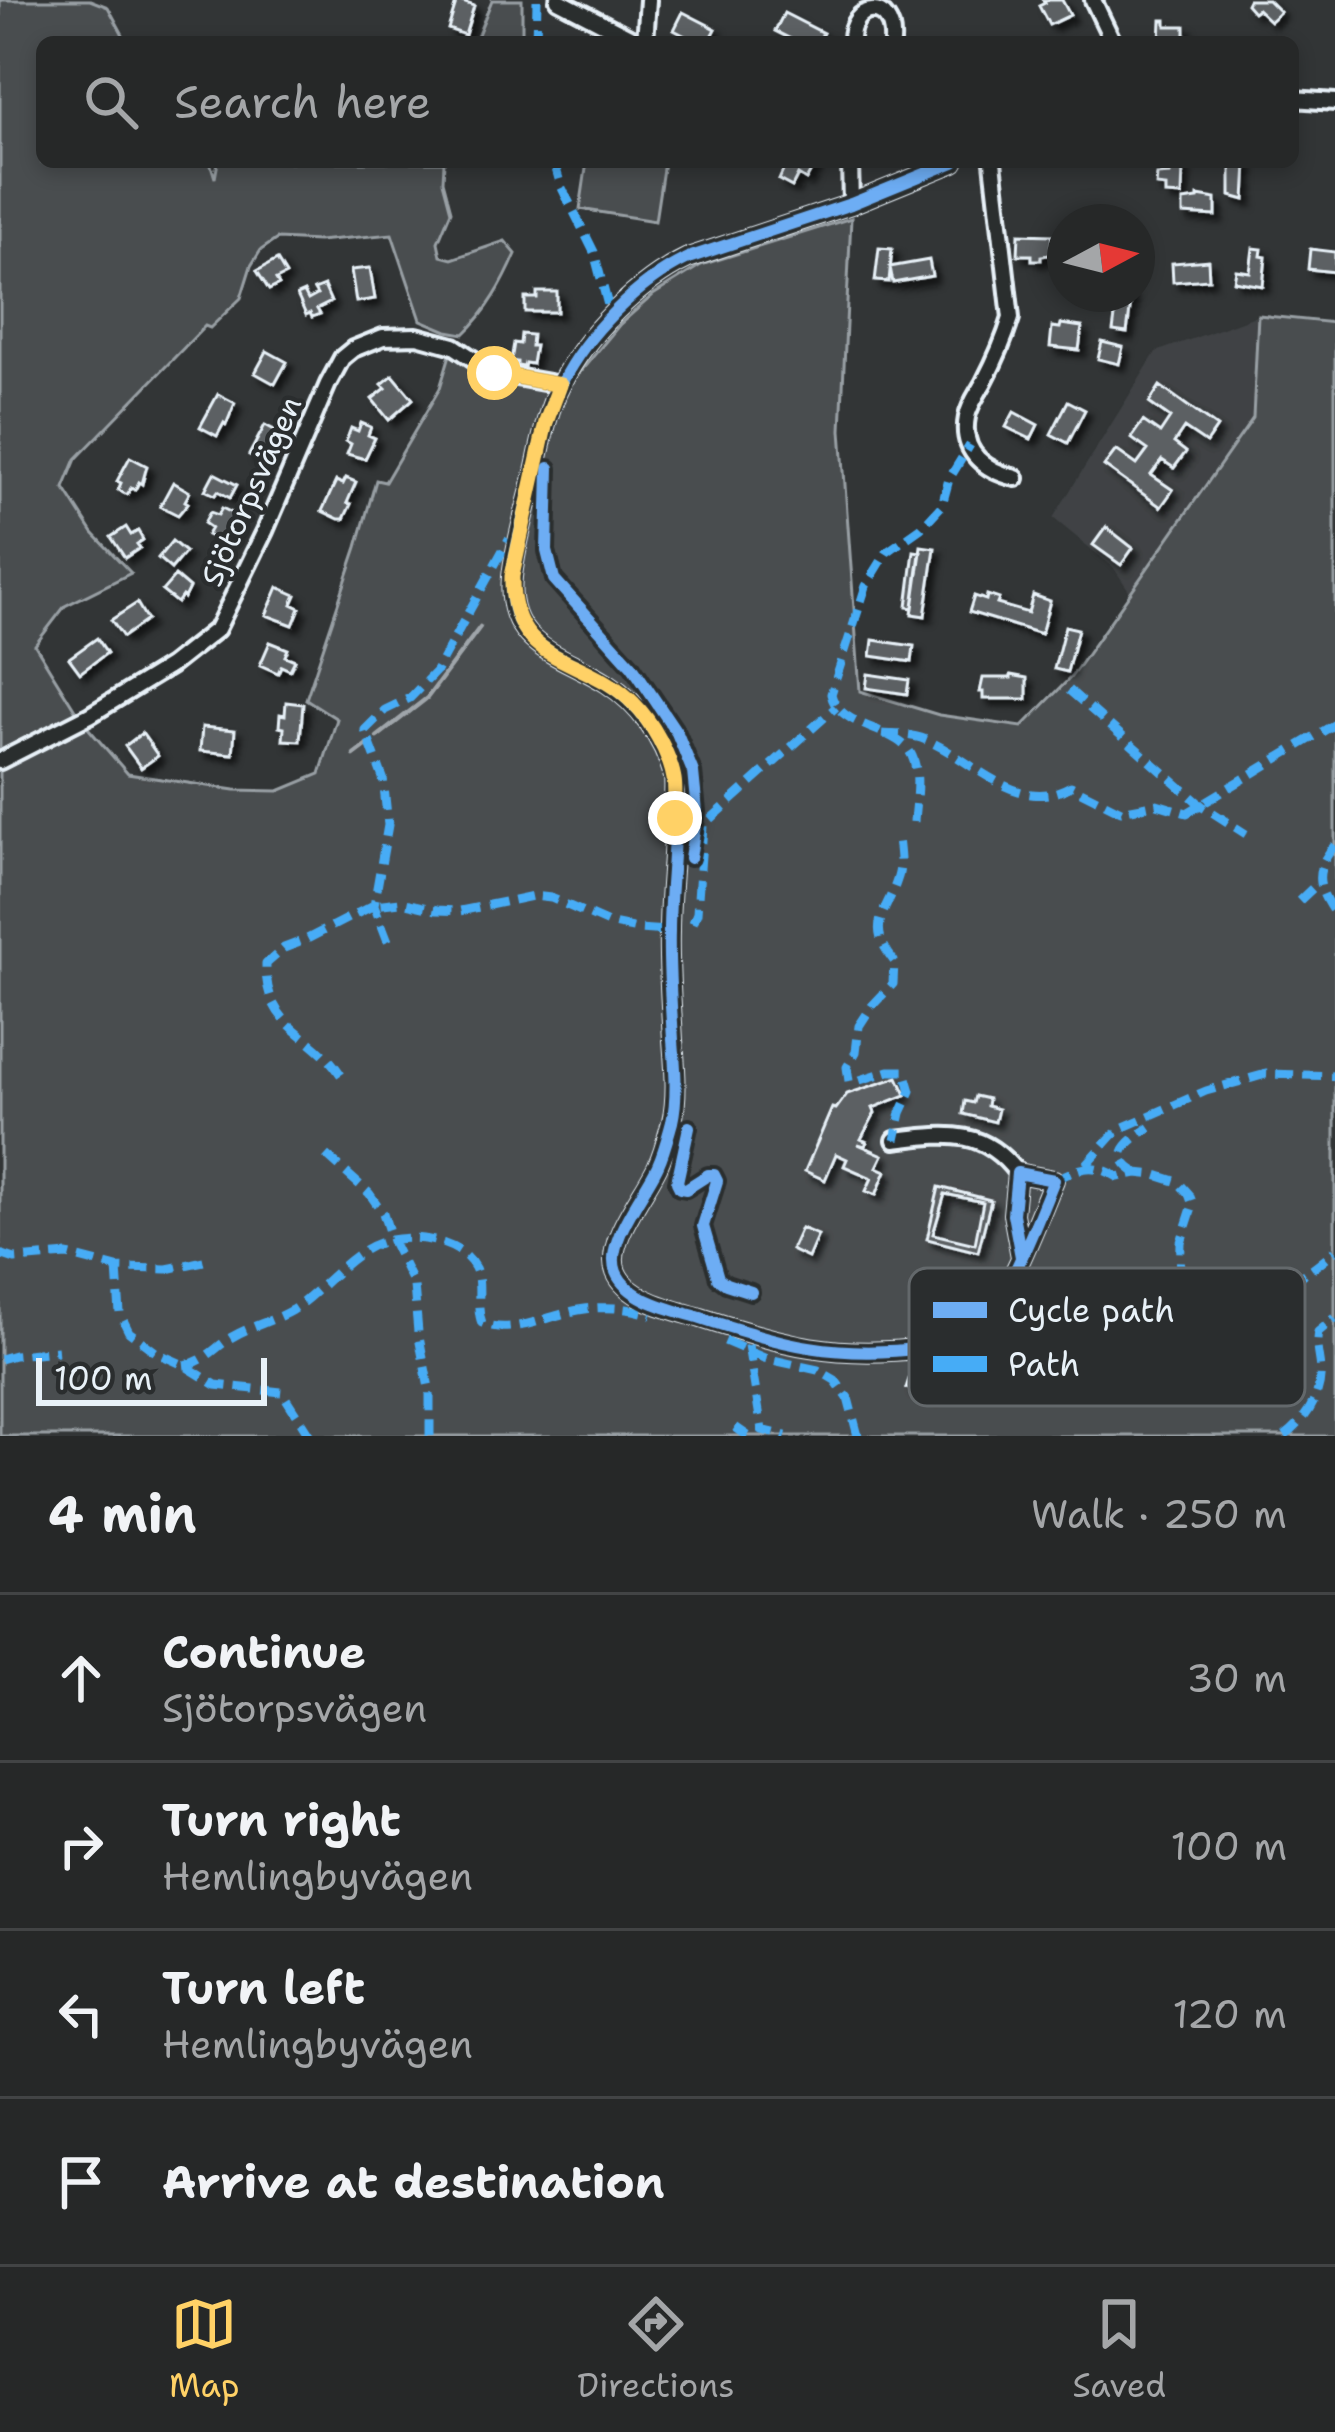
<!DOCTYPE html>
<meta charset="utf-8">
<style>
:root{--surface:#262828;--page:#2e3030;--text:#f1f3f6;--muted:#a4a6a8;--line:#424445;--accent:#ffd166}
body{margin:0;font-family:"Shantell Sans",sans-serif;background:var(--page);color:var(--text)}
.compass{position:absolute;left:1047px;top:204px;width:108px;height:108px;border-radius:50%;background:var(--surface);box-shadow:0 6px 18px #0003;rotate:83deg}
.scale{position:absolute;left:36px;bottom:30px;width:231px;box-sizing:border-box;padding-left:12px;border:6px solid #e8f1f8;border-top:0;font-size:33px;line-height:42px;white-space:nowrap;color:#e8f1f8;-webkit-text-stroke:9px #2a2d2e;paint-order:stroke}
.stop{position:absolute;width:36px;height:36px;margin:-27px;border:9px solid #ffd166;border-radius:50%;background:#fff}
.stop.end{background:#ffd166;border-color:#fff;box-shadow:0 3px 12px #0008}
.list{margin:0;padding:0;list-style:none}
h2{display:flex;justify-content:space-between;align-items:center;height:156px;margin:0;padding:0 48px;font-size:51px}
h2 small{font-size:39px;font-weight:400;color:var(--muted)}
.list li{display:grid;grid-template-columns:78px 1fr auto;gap:36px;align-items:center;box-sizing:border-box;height:168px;padding:0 48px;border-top:3px solid var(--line)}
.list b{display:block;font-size:45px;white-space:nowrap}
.list p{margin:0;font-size:39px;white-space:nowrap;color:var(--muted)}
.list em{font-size:39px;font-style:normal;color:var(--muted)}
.icon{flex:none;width:66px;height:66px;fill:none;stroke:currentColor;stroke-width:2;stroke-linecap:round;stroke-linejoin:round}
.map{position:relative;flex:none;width:1335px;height:1436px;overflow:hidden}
.search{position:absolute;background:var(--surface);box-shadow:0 6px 18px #0003;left:36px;right:36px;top:36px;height:132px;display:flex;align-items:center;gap:30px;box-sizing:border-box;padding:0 42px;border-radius:18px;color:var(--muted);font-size:45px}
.sheet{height:828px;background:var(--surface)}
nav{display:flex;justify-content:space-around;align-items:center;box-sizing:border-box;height:168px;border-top:3px solid var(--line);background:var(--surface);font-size:33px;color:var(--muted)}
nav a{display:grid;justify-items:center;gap:6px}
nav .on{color:var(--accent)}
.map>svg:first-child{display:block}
.built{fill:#3f4244}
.green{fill:#494d4f;stroke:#989fa4;stroke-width:3}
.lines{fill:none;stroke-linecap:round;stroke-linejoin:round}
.stream{stroke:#9fa5aa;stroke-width:4.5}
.building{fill:#5c6063;stroke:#e8f1f8;stroke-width:3;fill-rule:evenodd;filter:url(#shadow)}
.minor-casing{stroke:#e8f1f8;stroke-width:22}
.minor{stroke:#2a2d2e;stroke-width:14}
.quiet{stroke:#46acf6;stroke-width:9;stroke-dasharray:18 9;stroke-linecap:butt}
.cycleway-casing{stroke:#2a2d2e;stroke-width:20}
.cycleway{stroke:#6dadf4;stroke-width:12}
.route{stroke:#ffd166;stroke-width:15}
.labels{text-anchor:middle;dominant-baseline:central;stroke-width:9;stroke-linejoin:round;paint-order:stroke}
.street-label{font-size:30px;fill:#e8f1f8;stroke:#2a2d2e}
.key{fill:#2a2d2e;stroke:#63686b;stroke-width:3}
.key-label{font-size:33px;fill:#e8f1f8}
</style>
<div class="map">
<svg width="1335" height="1436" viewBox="0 0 1335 1436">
<defs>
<filter id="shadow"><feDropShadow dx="6" dy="6" stdDeviation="3" flood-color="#0009"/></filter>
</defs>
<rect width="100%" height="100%" fill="#323536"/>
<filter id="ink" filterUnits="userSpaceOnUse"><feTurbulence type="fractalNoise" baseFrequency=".00833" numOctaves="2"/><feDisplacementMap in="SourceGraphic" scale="24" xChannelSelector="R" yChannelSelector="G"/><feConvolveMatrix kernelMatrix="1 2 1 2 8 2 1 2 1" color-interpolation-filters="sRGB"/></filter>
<g filter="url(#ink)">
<path class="built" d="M 1258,315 L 1253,418 L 1130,592 L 1113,567 L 1053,518 L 1156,352 Z"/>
<path class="green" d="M 0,0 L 90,0 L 108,7 L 127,42 L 42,42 L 42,162 L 210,162 L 215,178 L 218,162 L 444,162 L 443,181 L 451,211 L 438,242 L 441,256 L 452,259 L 505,241 L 516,254 C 503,284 488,311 464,334 L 447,331 L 421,320 L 392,234 L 318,241 L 277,239 L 261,250 L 251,266 L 241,298 L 210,328 L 205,326 L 76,459 L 64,488 L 93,533 L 131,573 L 65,606 L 35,645 L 82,721 L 128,774 L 235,790 L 279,791 L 320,774 L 337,719 L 306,699 L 357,547 L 376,480 L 385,482 L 440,388 L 452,348 L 520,376 L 572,382 L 620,324 L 653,295 L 701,265 L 851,218 L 841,430 L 860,691 L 939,715 L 1022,727 L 1071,677 L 1253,418 L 1258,315 L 1335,323 L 1335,1436 L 0,1436 Z
M 492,0 L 522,0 L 522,42 L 475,42 Z
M 587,162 L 664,162 L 655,221 L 580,209 Z"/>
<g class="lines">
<path class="stream" d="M 377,737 L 427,698 L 480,627
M 354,755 L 366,746"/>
</g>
<path class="building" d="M 457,0 L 474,6 L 465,35 L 448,29 Z
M 1043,0 L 1062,0 L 1070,15 L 1049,25 L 1039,6 L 1045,3 Z
M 1248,0 L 1268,0 L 1280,12 L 1270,21 L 1257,9 L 1253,12 L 1246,4 Z
M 683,12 L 716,29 L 709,42 L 697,42 L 674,30 Z
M 784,13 L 823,33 L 818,42 L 797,42 L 775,31 Z
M 1161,20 L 1166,20 L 1166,26 L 1185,26 L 1185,42 L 1160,42 Z
M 787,162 L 816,162 L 806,180 L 798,175 L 792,187 L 779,180 Z
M 1231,162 L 1247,162 L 1245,200 L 1231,196 Z
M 1171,164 L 1183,165 L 1182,196 L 1166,195 L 1166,187 L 1156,186 L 1157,175 L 1170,174 Z
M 1198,196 L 1216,199 L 1216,216 L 1183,214 L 1183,201 L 1198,199 Z
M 1019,234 L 1052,235 L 1051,246 L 1057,246 L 1057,254 L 1041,256 L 1041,260 L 1032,260 L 1032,255 L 1018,255 Z
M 879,248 L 892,249 L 889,282 L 875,281 Z
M 1253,248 L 1262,249 L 1261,256 L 1266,257 L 1263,286 L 1234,281 L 1236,270 L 1250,272 Z
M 1310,249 L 1335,252 L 1335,272 L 1308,269 Z
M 277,260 L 286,275 L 276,280 L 279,285 L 269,290 L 257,271 Z
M 929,260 L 932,276 L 893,283 L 890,267 Z
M 1208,260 L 1209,279 L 1173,282 L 1172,263 Z
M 370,268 L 375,299 L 356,302 L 351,270 Z
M 324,286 L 331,302 L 317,309 L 320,314 L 312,317 L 310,313 L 306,315 L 297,295 L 304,292 L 308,300 L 317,295 L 314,290 Z
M 537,292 L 557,292 L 557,312 L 525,312 L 525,298 L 537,298 Z
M 1118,294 L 1132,294 L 1127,333 L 1113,331 Z
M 1061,324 L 1082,327 L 1079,350 L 1050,347 L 1052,327 L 1060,328 Z
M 521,334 L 532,335 L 531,346 L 535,346 L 532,364 L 525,363 L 524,367 L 517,366 L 517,362 L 511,361 L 514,343 L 520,344 Z
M 1102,342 L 1123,347 L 1119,364 L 1098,359 Z
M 267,351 L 287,362 L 275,384 L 255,373 Z
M 393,375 L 413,399 L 389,420 L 372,399 L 386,388 L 382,384 Z
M 1160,386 L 1217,427 L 1206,443 L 1184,428 L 1174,443 L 1186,452 L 1174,468 L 1162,460 L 1151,475 L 1173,490 L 1161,507 L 1104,466 L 1116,450 L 1137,465 L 1148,450 L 1131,438 L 1143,421 L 1160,433 L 1170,418 L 1149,403 Z
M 218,394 L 235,403 L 226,425 L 224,423 L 217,436 L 200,427 Z
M 1068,401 L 1085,410 L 1068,443 L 1051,434 Z
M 1014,412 L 1038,425 L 1031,439 L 1006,427 Z
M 361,423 L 371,427 L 368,435 L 375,438 L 365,459 L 347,454 L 351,444 L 346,441 L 351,428 L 358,431 Z
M 265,425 L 282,434 L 266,464 L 249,455 Z
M 130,457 L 147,466 L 142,484 L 139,482 L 135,490 L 131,488 L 127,495 L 118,490 L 121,483 L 117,481 Z
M 214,473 L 237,485 L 230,498 L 218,491 L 215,495 L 205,490 Z
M 346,478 L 356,482 L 347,503 L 351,504 L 344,519 L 339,519 L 322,511 L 336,481 L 343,484 Z
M 173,482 L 190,492 L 185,501 L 188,503 L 178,515 L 160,506 Z
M 222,508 L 238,516 L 234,524 L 237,526 L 234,532 L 230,530 L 224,543 L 207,535 L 211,528 L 204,523 L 210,512 L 218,515 Z
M 126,527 L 131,535 L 138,531 L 143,540 L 137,544 L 140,548 L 125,558 L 111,537 Z
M 1106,527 L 1133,548 L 1121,565 L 1093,545 Z
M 172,541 L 185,552 L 171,569 L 158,558 Z
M 921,546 L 935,548 L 925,616 L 912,614 Z
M 914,551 L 921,552 L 913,608 L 907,607 Z
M 175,576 L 189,588 L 184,598 L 182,596 L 177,603 L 162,591 Z
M 278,587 L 296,595 L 292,604 L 300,608 L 293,625 L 266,615 Z
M 987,595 L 999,599 L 997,604 L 1028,613 L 1033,595 L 1050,601 L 1041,634 L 969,612 L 974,596 L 986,600 Z
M 137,603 L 147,620 L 123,637 L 111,620 Z
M 1065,626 L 1078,629 L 1067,672 L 1054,669 Z
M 97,638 L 107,653 L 80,673 L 69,658 Z
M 873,640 L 914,646 L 912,662 L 871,656 Z
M 270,642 L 288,649 L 285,656 L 295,660 L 290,670 L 281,666 L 278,673 L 260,665 Z
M 868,674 L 909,680 L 907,694 L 866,688 Z
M 1011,675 L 1027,678 L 1027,699 L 983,699 L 983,692 L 980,692 L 983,678 L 1011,678 Z
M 286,702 L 303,704 L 300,741 L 283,740 L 284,728 L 279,727 L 280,714 L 285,715 Z
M 202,727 L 235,730 L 233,754 L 200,751 Z
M 142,733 L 158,756 L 141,768 L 125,746 Z
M 898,1077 L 906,1095 L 873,1108 L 875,1113 L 861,1139 L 867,1142 L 865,1146 L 858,1144 L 883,1155 L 877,1167 L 886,1171 L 876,1195 L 866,1191 L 872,1178 L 844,1166 L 847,1159 L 836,1154 L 825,1180 L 805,1171 L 832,1108 L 836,1109 L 847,1094 Z
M 975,1096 L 988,1099 L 987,1106 L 998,1109 L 995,1122 L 963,1114 L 965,1101 L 973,1103 Z
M 939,1187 L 991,1200 L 978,1252 L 927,1239 ZM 945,1194 L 983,1202 L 975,1244 L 933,1234 Z
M 801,1228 L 818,1235 L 808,1258 L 791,1250 Z
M 911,1373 L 936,1381 L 931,1396 L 906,1388 Z"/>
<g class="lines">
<g class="minor-casing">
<path id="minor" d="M 558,0 L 639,42
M 1093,0 L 1113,42
M 645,42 L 648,0
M 851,42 C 850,1 895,0 892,42
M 1293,99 L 1335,102
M 850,162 L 851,204
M 954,162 L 851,204 L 688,258 C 638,282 586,334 561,384 C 544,416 540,454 531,489 C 524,517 515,548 512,577 C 505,647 562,654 607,683 C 638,703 665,739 674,777 C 675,785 674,796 674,804 C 676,846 669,889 669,931 C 668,967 671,1004 673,1040 C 675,1066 678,1096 672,1122 C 668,1136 664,1152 658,1165 C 646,1192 604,1242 616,1272 C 628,1301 675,1310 701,1318 C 784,1345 836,1359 924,1348 C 941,1345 961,1344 975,1332 C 1004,1310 1039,1216 1054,1180 L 1017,1173 L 1013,1214 L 1021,1257
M 993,162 L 1011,318 C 1004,341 995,361 984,382 C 978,393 969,405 967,417 C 960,453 986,471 1016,478
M 0,761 L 90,715 L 170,666 L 217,629 L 265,531 L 328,384 L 342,358 L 353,349 L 383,337 L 417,336 L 454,346 L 494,373 L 560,385
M 895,1140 C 946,1134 983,1127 1017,1173"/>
</g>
<use href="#minor" class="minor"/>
<path class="quiet" d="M 536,42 L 537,0
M 554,162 L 561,186 L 594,252 L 611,317
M 1069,690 L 1201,805 L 1246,834
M 882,734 C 895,735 910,734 921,738 C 970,755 1016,817 1071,786 L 1121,811 L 1157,804 L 1187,813 L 1335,724
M 914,822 C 915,802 921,775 912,756 C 899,726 839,730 831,694 L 866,586 L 887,552 L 921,528 L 942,505 L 949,479 L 970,445
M 1335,845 C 1313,872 1316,886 1335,914
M 1299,901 L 1318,883
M 693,923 L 697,913 L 703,826 L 836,707
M 388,941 L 374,905 L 388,825 L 383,778 L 365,730 L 385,710 L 410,698 L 436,671 L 509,539
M 341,1075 C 311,1029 265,1030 266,964 L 284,948 L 305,940 L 374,905 L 401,902 L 437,910 L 460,911 L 533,896 L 551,898 L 608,923 L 637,929 L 669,931
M 860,1080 L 889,1071 L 905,1071 L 911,1091 L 901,1113 L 895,1140
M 849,1081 L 847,1067 L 856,1052 L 859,1026 L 872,1006 L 893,984 L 894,961 C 865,924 886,916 898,877 C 902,865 899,850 898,837
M 326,1155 L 369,1193 L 383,1213 L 392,1241 L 414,1286 L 418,1332 L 430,1393 L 430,1436
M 1086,1165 L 1113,1135 L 1124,1127 L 1206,1091 L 1266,1074 L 1335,1076
M 1137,1173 C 1105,1155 1133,1139 1150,1127
M 1054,1180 C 1081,1168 1090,1161 1118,1177 L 1137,1173 L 1156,1175 L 1178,1182 L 1189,1194 L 1193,1205 L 1181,1242 L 1180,1285
M 0,1254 L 15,1259 L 68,1255 L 117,1268 L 167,1269 L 208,1260
M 117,1268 L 120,1314 L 129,1332 L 157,1353 L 184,1365 L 216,1385 L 282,1392 L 310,1436
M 1186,1313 C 1246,1302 1288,1293 1335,1250
M 725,1341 L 764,1358 L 818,1370 L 835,1380 L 848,1398 L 858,1436
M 748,1345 L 762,1430 L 786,1436
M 0,1359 L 14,1355 L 58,1351
M 184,1365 C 204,1363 215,1347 232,1337 C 251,1326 273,1321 292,1310 C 321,1292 349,1252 382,1242 C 411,1233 460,1239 475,1268 C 483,1285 475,1305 482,1323 C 513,1337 552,1313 585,1309 C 608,1306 631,1308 652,1315
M 735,1427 L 748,1436
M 1285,1436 C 1305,1421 1322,1396 1320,1370 C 1319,1355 1315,1348 1318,1332 L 1335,1318"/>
<g class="cycleway-casing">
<path id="cycleway" d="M 954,162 L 851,204 L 688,258 C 638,282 586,334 561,384 C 544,416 540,454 531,489 C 524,517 515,548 512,577 C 505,647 562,654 607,683 C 638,703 665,739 674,777 C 675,785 674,796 674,804 C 676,846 669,889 669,931 C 668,967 671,1004 673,1040 C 675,1066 678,1096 672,1122 C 668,1136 664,1152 658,1165 C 646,1192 604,1242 616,1272 C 628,1301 675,1310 701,1318 C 784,1345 836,1359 924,1348 C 941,1345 961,1344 975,1332 C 1004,1310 1039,1216 1054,1180 L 1017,1173 L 1013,1214 L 1021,1257
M 549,468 L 547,551 L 554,579 L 632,666 L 677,733 L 693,772 L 697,812 L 690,858
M 689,1127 L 677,1182 L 680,1188 L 686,1189 L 708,1175 L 714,1175 L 717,1181 L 703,1226 L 718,1278 L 726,1284 L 751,1292"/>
</g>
<use href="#cycleway" class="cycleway"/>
</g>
</g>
<g class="lines" filter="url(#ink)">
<path class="route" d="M 494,373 L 560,385 L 546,422 L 512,576 C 510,669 586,653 634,704 C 652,722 670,755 674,779 C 676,791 674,805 675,818"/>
</g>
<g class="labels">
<g class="street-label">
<text transform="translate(251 491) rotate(-66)">Sjötorpsvägen</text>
</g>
</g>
<rect x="909" y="1268" width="396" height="138" rx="18" class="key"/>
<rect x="933" y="1302" width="54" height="16" fill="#6dadf4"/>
<rect x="933" y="1356" width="54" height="16" fill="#46acf6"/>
<g class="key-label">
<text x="1008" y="1322">Cycle path</text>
<text x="1008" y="1376">Path</text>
</g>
</svg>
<svg class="compass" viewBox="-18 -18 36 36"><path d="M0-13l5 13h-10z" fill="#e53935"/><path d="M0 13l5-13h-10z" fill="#a4a6a8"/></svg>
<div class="scale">100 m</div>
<div class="stop" style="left:494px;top:373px"></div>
<div class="stop end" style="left:675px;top:818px"></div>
<div class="search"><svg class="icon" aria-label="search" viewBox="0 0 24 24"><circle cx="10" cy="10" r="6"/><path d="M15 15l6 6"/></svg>Search here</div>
</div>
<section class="sheet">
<h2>4 min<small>Walk · 250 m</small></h2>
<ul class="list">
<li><svg class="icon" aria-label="ahead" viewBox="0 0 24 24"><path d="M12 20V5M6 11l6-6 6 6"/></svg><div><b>Continue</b><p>Sjötorpsvägen</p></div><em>30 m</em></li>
<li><svg class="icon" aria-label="right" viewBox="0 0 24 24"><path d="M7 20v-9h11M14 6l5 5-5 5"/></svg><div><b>Turn right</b><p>Hemlingbyvägen</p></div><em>100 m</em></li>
<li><svg class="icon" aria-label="left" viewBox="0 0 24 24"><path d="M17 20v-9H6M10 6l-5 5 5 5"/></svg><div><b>Turn left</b><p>Hemlingbyvägen</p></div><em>120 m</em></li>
<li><svg class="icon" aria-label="arrive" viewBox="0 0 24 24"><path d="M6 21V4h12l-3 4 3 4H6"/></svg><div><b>Arrive at destination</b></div></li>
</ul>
</section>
<nav>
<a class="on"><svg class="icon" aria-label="map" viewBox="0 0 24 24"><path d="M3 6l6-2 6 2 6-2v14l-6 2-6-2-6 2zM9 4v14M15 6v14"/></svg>Map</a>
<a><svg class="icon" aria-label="directions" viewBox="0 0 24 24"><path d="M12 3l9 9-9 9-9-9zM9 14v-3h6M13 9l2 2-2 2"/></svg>Directions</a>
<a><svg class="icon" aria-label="saved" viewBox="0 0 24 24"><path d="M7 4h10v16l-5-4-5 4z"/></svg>Saved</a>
</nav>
